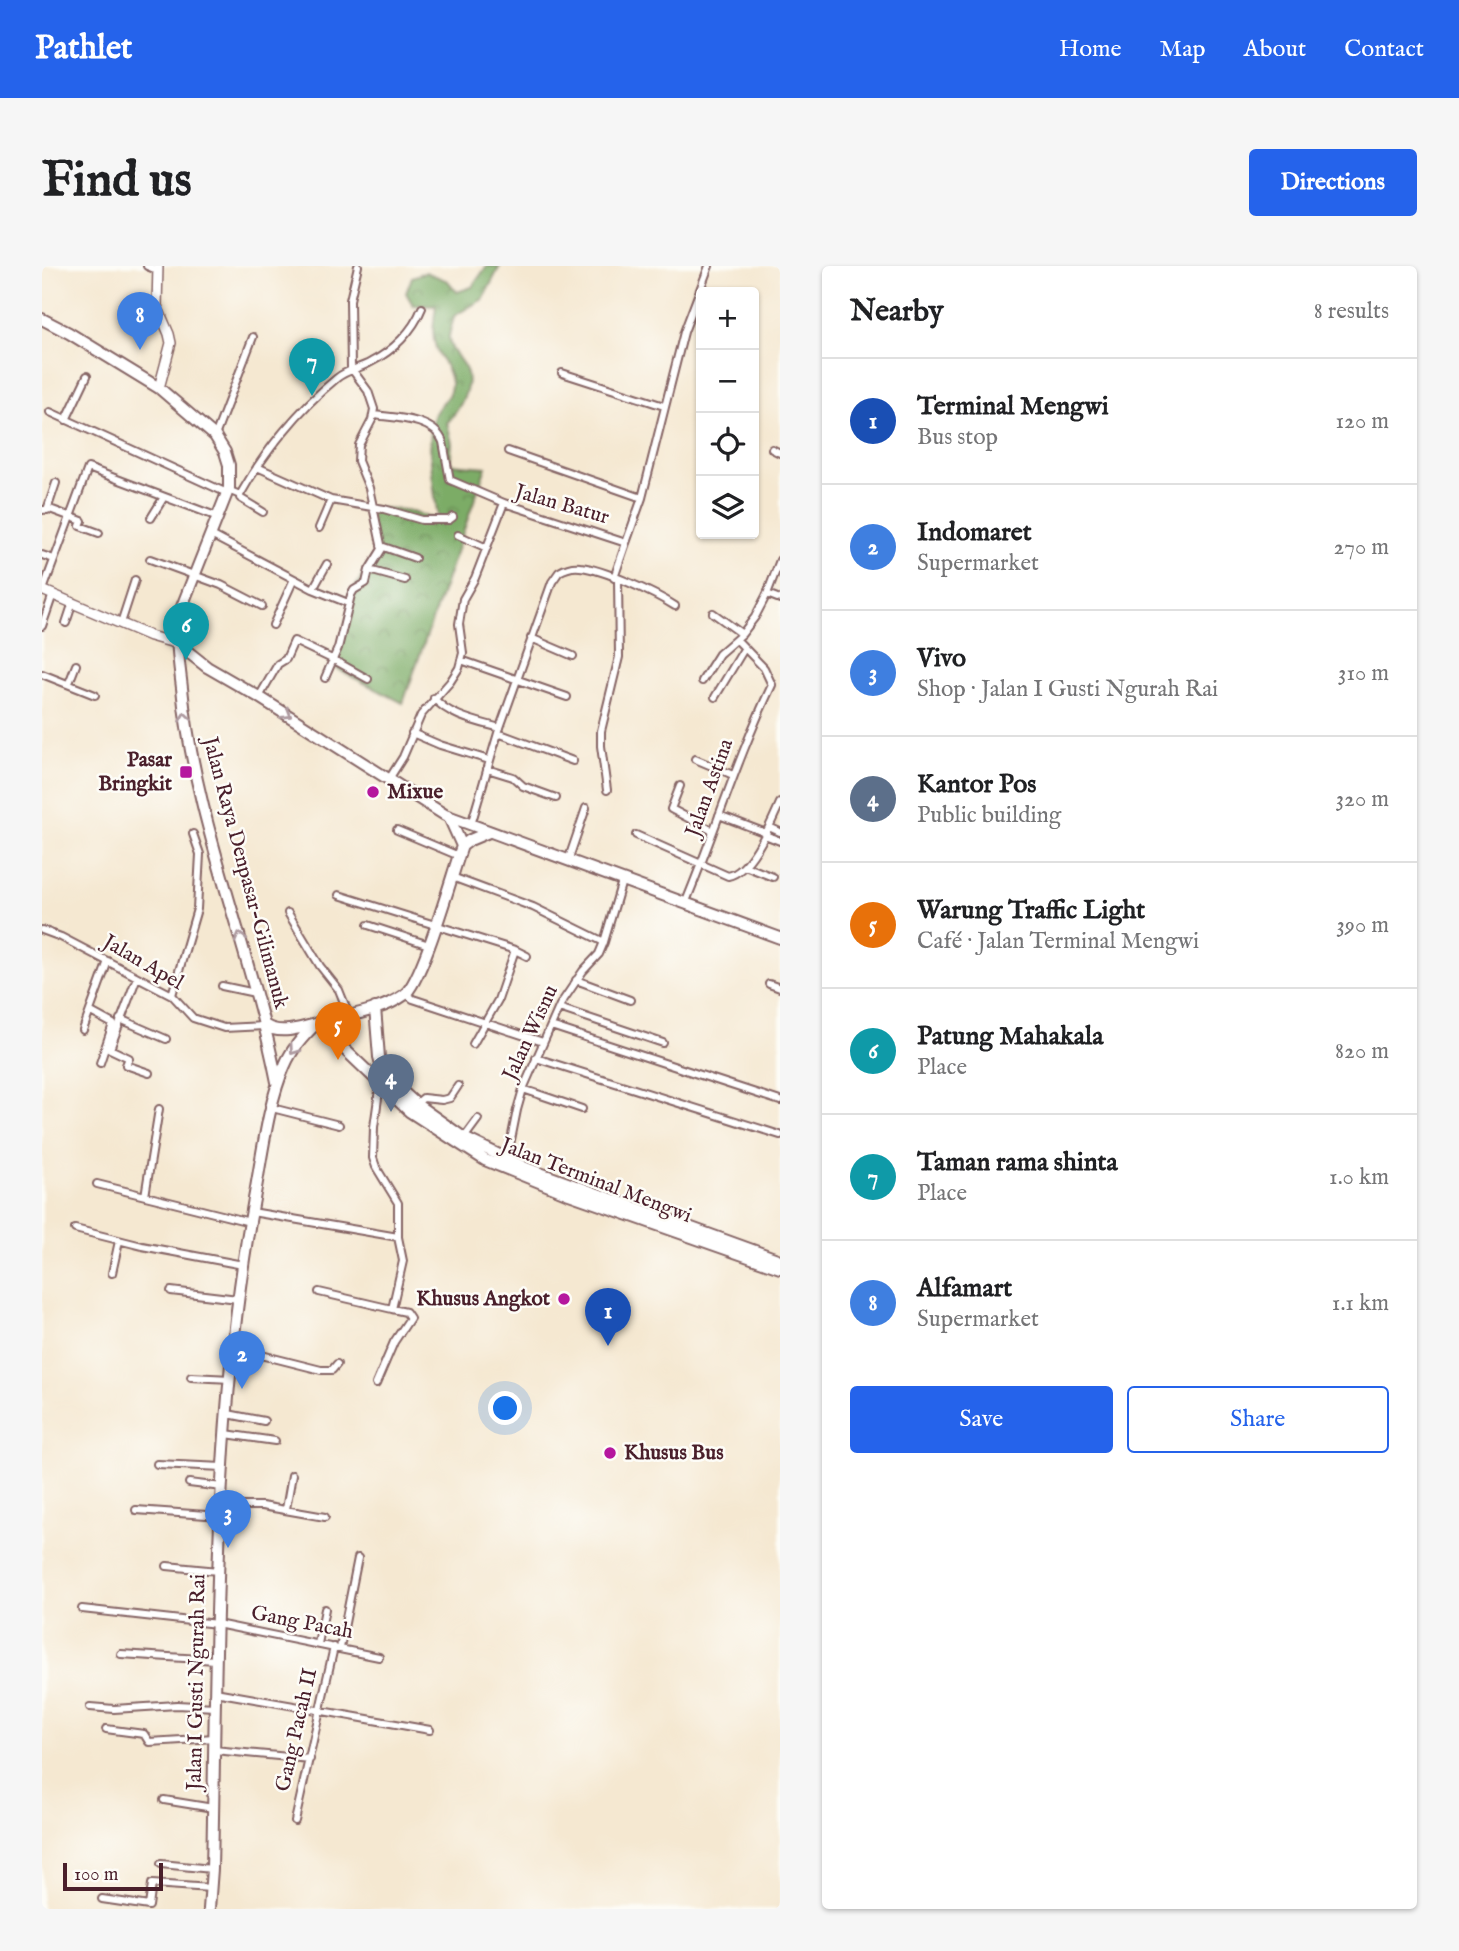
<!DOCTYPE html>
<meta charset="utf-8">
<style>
:root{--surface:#fff;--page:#f6f6f6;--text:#202124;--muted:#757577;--line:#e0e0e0;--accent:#2563eb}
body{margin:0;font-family:"IM FELL English",serif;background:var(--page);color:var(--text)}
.controls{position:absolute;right:21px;top:21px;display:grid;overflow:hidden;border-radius:7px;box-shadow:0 2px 5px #0004}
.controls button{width:63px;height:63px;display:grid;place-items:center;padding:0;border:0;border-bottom:2px solid var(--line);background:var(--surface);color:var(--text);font:35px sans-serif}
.scale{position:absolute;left:21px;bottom:18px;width:100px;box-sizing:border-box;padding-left:7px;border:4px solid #4a1f2b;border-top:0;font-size:19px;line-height:24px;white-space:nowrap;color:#4a1f2b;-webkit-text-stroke:5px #fdfcf7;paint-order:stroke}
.you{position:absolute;left:464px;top:1143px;width:24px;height:24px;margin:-18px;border:5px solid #fff;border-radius:50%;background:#1a73e8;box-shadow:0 0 0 10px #1a73e833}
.badge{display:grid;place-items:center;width:46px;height:46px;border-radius:50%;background:var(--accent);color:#fff;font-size:23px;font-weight:700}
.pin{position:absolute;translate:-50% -58px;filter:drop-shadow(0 2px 4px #0008)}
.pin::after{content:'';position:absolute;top:37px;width:24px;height:21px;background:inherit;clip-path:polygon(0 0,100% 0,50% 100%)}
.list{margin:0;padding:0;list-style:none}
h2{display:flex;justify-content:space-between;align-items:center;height:91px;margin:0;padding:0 28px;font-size:30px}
h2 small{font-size:23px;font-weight:400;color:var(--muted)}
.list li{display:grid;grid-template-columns:46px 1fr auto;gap:21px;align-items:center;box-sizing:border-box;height:126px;padding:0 28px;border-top:2px solid var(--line)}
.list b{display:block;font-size:26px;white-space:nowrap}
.list p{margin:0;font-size:23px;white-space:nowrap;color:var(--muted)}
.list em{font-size:23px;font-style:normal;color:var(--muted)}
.actions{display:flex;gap:14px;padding:21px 28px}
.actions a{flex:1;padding:16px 0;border:2px solid var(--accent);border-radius:7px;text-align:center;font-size:24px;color:var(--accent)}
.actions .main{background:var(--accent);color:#fff}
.icon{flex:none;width:38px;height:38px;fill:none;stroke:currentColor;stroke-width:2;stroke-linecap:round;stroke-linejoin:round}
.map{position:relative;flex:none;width:738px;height:1643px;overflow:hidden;border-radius:7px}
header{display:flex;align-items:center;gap:42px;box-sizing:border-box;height:98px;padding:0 35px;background:var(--accent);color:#fff}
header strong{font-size:33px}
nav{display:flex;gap:38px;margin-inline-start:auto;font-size:24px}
.intro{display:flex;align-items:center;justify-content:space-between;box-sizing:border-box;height:168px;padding:0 42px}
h1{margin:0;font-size:49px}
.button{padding:18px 32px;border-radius:7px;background:var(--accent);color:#fff;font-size:24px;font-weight:700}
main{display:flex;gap:42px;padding:0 42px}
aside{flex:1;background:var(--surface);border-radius:7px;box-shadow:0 2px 5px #0004}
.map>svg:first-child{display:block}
.forest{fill:url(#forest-crowns);stroke:#636648;stroke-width:2}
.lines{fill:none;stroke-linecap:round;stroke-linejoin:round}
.street-casing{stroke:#866565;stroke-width:10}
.secondary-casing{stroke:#866565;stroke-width:12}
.highway-casing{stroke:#866565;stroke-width:14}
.street{stroke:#fff;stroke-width:6}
.secondary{stroke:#fff;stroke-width:9}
.highway{stroke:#fff;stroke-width:10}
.oneway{stroke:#ae9aa0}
.poi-dot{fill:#b5179e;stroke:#fdfcf7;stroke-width:2.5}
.labels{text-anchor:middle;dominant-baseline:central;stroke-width:5;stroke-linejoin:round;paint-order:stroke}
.street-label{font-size:21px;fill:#4a1f2b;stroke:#fdfcf7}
.poi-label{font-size:21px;font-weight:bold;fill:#4a1f2b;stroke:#fdfcf7;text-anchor:end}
</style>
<header>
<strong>Pathlet</strong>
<nav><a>Home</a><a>Map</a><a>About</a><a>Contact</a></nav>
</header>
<div class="intro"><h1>Find us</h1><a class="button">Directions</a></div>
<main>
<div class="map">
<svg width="738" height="1643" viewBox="0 0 738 1643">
<defs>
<pattern id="forest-crowns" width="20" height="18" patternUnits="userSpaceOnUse" patternTransform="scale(1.75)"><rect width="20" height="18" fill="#7cac66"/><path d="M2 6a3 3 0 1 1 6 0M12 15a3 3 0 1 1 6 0" fill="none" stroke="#688b54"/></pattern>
</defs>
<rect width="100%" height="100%" fill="#fdfcf7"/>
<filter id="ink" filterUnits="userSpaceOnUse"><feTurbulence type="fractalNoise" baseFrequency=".0143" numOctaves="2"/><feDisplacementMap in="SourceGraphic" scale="14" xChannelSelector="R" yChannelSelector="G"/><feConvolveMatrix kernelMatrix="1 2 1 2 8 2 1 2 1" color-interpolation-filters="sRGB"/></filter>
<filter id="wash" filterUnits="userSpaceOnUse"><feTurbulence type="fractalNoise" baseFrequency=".00686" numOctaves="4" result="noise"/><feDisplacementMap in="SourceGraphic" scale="28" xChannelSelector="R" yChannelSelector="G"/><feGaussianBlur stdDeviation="1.57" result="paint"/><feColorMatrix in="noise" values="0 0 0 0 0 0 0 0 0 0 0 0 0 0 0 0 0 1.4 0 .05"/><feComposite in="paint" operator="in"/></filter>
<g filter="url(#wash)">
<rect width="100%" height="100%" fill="#f5e8d1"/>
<path class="forest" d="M 445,0 L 458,0 L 441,33 L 412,50 C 411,57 407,65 407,72 C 408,85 417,91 423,102 C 432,119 417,144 405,157 L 410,177 L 408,198 L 444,201 L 361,437 L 293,402 L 312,323 L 333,288 L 328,241 L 363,244 L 396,254 C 393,224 383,179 392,150 C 396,138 410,132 409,117 C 408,103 399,95 394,82 C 389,68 392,55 394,40 L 371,39 L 364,27 L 370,11 L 384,6 L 406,15 L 415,26 L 430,21 Z"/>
</g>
<g filter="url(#ink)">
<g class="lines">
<g class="street-casing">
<path id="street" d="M 105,0 L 115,4
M 520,107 L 622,140
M 8,146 L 185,227
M 332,149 C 353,152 392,152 401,176 L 408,214 L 462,237
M 24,154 L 45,110
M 173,170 L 211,71
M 730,183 L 738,187
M 466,185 L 600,232
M 215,201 L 289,234 L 342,243 L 380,254 L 407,254 L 411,251
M 186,224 L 198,229 L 198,232 L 221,246
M 198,229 C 222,186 257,143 295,112 C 306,103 317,103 329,96 C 351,85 371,65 380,42
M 0,244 L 8,243 L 40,255 L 38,260 L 57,267
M 5,244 L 14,217
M 109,252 L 122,231
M 277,262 L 289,234
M 169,269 L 271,323 L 306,337
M 416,269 L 445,282
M 339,280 L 373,292
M 0,289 L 12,293
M 108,293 L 179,319 L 220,340
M 327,304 L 363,314
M 572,312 L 584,277
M 271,323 L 285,298
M 1,324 L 46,202 L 176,251
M 725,328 L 738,333
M 671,347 L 700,368
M 24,357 L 31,336
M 79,357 L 93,314
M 231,359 L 252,313
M 0,360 L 11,328
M 489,372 L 531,390
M 695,374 L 722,402 L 730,419
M 419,394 L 525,431
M 0,408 L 53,429
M 283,412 L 296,382 L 309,329 L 312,324 L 324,317 L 327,304 L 340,283 L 327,222 L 316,195 L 317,179 L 330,154 L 332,143 L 326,125 L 309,102 L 308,34 L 316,0
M 660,415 L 677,388 L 700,368 L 713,351 L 725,328 L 738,294
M 27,417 L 34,399
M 217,431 L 236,398 L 244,393 L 252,375 L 292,394 L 326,413
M 673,431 L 702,383
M 392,432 C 406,450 437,456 458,462
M 370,467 L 398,479 L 447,494
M 456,467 L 531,495
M 653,493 L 691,509
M 445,503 L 471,511 L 481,520 L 514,532
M 347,513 L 361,491 L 379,449 L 408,416 L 417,402 L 421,387 L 417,358 L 421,333 L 433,312 L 462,237 L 584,277 L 600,232 L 642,66 L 667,0
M 638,520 L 629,543 L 671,565
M 565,524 L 559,480 L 559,465 L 577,391 L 576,313
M 677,549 L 724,567
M 429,559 L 456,467 L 510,316 L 517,306 C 524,302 531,300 538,301 C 561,303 613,327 633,340
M 727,561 L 738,566
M 355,564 L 417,590
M 594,569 L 686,610 C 709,606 729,557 738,537
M 723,569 L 738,575
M 526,595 L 544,542
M 703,600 L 731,611
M 410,611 L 491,641 L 562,676
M 297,629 L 473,684 L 485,690
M 643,638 C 673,566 696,490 730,419
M 246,647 L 278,700 L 297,724 L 307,749
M 326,659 L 387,679
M 0,664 L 19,671 L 130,729 L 151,752 L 182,762 L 222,760
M 95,711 L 68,783 L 87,792 L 84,799 L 107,807
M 534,714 L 588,734
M 727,718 L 738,722
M 180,720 L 213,727
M 364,728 L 371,733 L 501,776
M 130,729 L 155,643 L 158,588 L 151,568
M 517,742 L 621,777
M 49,746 L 71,758 L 58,797
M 78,753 L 124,773
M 509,760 L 738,835
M 41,764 L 66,695
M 431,778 L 456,734 L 473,684
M 494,792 L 738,869
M 481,823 L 540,843
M 374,838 L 381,832 L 400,834 L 408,832 L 416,820
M 230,842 L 297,859
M 422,872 L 436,853
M 465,894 L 475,844 L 481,823 L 518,739 L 541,705 L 557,688 L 562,676 L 580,615
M 55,918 L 208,956
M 103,930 L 117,843
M 210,946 L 356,971 L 356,937 L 334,901 L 331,892 L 332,861 L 338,818
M 33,963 L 100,980 L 201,999
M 70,1007 L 77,975
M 129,1025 L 196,1033
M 277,1026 L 350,1043
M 192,1082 L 279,1104 L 290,1104 L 295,1098
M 149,1111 L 189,1113
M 334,1118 L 352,1076 L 368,1052 L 364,1046 L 350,1043 L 361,995 L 356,971
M 186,1148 L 222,1155
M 184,1168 L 233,1175
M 115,1198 L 181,1201
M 147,1217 L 180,1221
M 179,1240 L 220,1240 L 283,1251
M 244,1243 L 250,1209
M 94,1244 L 179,1250
M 125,1300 L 176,1305
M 40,1343 L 175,1358 L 337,1391
M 276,1378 L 283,1343
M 298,1382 L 316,1292
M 79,1388 L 174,1394
M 173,1426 L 388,1464
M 48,1441 L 72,1443 L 135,1439 L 173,1441
M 64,1463 L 102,1468 L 107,1476 L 173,1472
M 172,1484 L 268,1493
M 122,1534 L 171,1542
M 253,1555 L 292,1381
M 119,1598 L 170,1603
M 60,1633 L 107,1640 L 110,1618 L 169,1622"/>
</g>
<g class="secondary-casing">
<path id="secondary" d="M 116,0 L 115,40 L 127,68 L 129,77 L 117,122
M 0,324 L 108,370 L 136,378"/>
</g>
<g class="highway-casing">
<path id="highway" d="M 0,53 L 27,67 L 117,122 L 173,170 L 183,186 L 187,199 L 187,222 L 139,343 C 132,368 137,396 140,422 C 153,557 209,683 235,816
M 136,378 L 165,401 L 217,431 L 403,549 L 738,672
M 407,551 L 420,580
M 333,742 L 337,791 L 342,809 L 374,838 L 422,872 L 484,902 L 738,994
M 275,757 L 367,845 L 443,894 L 527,928 L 738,1002
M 224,760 C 239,770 265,760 281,756 C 307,749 340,745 362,729 C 381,715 410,608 420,580 L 428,574 L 447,566
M 167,1643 L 170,1603 C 175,1380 171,1153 212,933 C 220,891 226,836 243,799 C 250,782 262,769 275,757"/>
</g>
<use href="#street" class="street"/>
<use href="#secondary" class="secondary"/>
<use href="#highway" class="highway"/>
</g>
<defs><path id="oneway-chevron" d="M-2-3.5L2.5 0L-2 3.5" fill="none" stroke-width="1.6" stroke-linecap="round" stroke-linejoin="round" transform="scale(1.75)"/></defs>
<g class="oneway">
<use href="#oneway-chevron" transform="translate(245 448) rotate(32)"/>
<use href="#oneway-chevron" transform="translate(143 451) rotate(-98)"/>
<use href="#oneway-chevron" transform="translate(198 671) rotate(-106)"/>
<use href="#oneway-chevron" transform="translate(252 784) rotate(125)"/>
</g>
</g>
<g class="poi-dot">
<rect x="137" y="499" width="14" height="14" rx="3.5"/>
<circle cx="331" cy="526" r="7"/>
<circle cx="522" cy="1033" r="7"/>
<circle cx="568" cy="1187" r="7"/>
</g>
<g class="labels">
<g class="street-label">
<text transform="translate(520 239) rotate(16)">Jalan Batur</text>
<text transform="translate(668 522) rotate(-70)">Jalan Astina</text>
<text transform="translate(203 607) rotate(75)">Jalan Raya Denpasar-Gilimanuk</text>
<text transform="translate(101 697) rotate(30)">Jalan Apel</text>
<text transform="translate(489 767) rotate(-65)">Jalan Wisnu</text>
<text transform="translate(554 915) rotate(21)">Jalan Terminal Mengwi</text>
<text transform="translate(260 1357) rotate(11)">Gang Pacah</text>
<text transform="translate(155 1416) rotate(-89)">Jalan I Gusti Ngurah Rai</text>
<text transform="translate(255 1464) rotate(-77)">Gang Pacah II</text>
</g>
<g class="poi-label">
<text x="130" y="494">Pasar<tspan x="130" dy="24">Bringkit</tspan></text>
<text x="345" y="526" text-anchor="start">Mixue</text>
<text x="508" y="1033">Khusus Angkot</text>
<text x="582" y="1187" text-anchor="start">Khusus Bus</text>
</g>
</g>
</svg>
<div class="controls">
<button>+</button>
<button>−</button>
<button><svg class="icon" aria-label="locate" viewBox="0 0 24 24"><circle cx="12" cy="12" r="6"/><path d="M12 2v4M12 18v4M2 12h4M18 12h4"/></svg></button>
<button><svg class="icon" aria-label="layers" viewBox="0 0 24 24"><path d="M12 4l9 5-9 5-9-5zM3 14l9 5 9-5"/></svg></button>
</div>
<div class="scale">100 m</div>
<div class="you"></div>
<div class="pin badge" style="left:566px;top:1080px;background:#1a4fb4">1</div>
<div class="pin badge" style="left:200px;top:1123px;background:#3f7fe0">2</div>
<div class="pin badge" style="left:186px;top:1282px;background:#3f7fe0">3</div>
<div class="pin badge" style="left:349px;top:846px;background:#5c6f8a">4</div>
<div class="pin badge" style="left:296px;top:794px;background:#e8710a">5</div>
<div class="pin badge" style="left:144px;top:394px;background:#0f9aa8">6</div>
<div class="pin badge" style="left:270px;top:130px;background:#0f9aa8">7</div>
<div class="pin badge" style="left:98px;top:84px;background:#3f7fe0">8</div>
</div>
<aside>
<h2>Nearby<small>8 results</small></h2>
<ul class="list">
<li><span class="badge" style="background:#1a4fb4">1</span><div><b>Terminal Mengwi</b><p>Bus stop</p></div><em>120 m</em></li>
<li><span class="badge" style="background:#3f7fe0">2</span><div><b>Indomaret</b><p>Supermarket</p></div><em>270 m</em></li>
<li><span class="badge" style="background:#3f7fe0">3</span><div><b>Vivo</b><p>Shop · Jalan I Gusti Ngurah Rai</p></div><em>310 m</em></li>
<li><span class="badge" style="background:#5c6f8a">4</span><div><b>Kantor Pos</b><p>Public building</p></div><em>320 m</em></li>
<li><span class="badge" style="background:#e8710a">5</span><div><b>Warung Traffic Light</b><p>Café · Jalan Terminal Mengwi</p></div><em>390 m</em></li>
<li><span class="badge" style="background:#0f9aa8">6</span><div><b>Patung Mahakala</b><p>Place</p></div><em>820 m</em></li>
<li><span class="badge" style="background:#0f9aa8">7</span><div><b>Taman rama shinta</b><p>Place</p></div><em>1.0 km</em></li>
<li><span class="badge" style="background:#3f7fe0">8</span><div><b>Alfamart</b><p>Supermarket</p></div><em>1.1 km</em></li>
</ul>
<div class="actions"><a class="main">Save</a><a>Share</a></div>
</aside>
</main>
